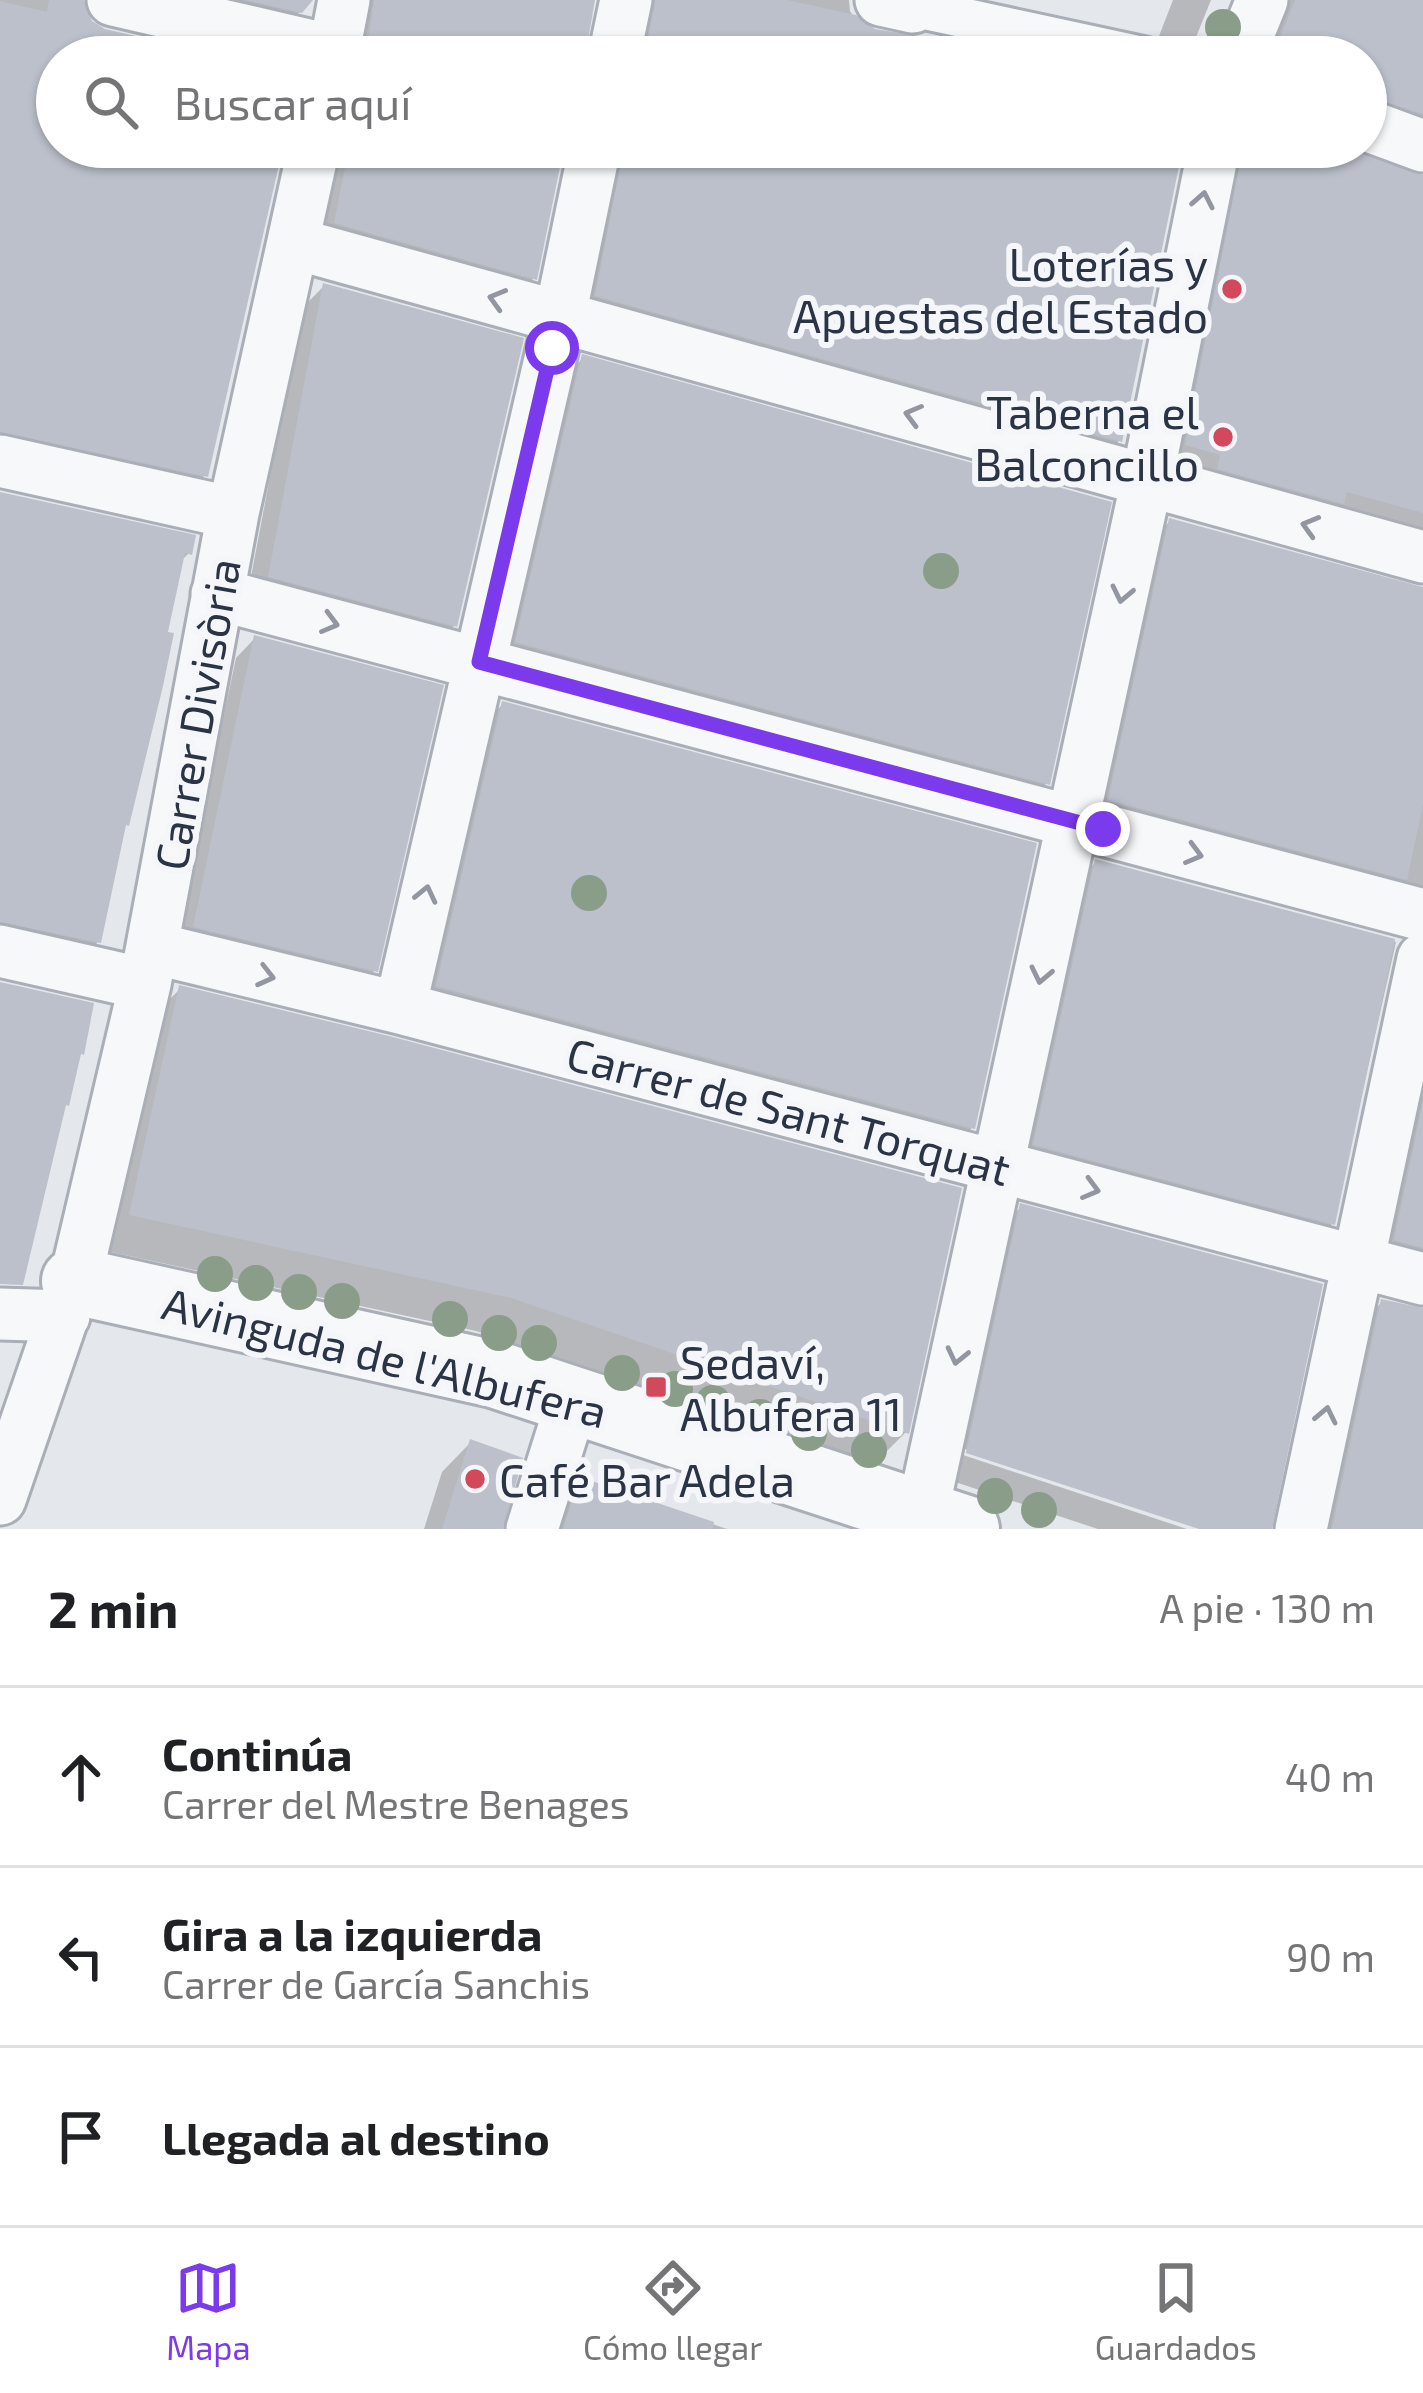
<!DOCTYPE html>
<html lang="es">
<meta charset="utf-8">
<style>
:root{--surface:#fff;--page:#f6f6f6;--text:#202124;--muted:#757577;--line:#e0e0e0;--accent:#7c3aed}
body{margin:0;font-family:"Exo 2",sans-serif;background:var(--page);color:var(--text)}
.stop{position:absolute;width:36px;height:36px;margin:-27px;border:9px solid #7c3aed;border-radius:50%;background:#fff}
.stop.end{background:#7c3aed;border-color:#fff;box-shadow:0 3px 12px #0008}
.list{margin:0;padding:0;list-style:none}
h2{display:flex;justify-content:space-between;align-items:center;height:156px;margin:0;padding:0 48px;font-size:51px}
h2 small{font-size:39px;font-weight:400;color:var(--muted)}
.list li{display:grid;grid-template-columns:78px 1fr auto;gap:36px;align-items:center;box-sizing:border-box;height:180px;padding:0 48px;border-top:3px solid var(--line)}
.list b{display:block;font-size:45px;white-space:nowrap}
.list p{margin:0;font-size:39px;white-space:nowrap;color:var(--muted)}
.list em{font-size:39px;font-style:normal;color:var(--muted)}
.icon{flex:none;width:66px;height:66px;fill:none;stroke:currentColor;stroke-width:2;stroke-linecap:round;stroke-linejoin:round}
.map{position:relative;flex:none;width:1423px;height:1529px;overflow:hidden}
.search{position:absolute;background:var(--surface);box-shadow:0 3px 9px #0004;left:36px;right:36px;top:36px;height:132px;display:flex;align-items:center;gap:30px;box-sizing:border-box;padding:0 42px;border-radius:66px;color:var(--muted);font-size:45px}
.sheet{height:696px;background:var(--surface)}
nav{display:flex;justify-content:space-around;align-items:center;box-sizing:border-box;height:168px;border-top:3px solid var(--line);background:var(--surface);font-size:33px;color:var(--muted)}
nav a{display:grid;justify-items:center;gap:6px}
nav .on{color:var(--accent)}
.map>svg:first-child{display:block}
.shadow{fill:#0003}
.building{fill:#bbc0ca}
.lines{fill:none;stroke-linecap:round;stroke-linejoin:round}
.pedestrian-casing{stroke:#a9aeb7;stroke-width:45}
.minor-casing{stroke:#a9aeb7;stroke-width:57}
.tertiary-casing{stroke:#a9aeb7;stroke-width:72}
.pedestrian{stroke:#f7f8fa;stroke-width:39}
.minor{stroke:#f7f8fa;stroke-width:51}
.tertiary{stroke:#f7f8fa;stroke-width:66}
.tree{fill:#899d89}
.oneway{stroke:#9196a0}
.route{stroke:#7c3aed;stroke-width:15}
.poi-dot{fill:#d1495b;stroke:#f4f6f9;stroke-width:4.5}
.labels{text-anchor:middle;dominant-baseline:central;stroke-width:12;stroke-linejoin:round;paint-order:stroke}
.poi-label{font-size:45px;fill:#2b3445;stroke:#f4f6f9;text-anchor:end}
.street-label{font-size:45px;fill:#2b3445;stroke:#f4f6f9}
</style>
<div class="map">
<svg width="1423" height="1529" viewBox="0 0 1423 1529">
<rect width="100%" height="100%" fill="#e4e7ec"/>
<path class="shadow" d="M 0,0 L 81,0 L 90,23 L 104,32 L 205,57 L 57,57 L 57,147 L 282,147 L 205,475 L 176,505 L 0,465 Z
M 94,0 L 327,0 L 311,0 L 279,34 Z
M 352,0 L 592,0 L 582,57 L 341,57 Z
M 604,0 L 849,0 L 850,11 L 858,24 L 874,32 L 925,37 L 1020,57 L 621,57 Z
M 1173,0 L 1211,0 L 1188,57 L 1157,57 L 1154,49 Z
M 1282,0 L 1423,0 L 1423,148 L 1366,126 L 1366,57 L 1259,57 Z
M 325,147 L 561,147 L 534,278 L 505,307 L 307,252 Z
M 573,147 L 1180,147 L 1119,441 L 1090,470 L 567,325 Z
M 1205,147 L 1342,147 L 1423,178 L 1423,566 L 1161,470 Z
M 324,286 L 455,625 L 432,648 L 247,598 L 302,308 Z
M 583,358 L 1047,783 L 1022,808 L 492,667 L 558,383 Z
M 0,495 L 189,553 L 180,562 L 98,942 L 69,971 L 0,955 Z
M 1170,521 L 1423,589 L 1423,924 L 1085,825 L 1145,546 Z
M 255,638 L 375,970 L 355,990 L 175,946 L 236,658 Z
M 503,704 L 972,1128 L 949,1151 L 414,1010 L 479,728 Z
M 1096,862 L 1396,942 L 1333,1223 L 1309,1247 L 1011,1168 L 1072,886 Z
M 180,989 L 906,1432 L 872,1466 L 476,1331 L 97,1249 L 146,1023 Z
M 1423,1018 L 1423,1289 L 1370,1265 Z
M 1021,1207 L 1206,1529 L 953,1445 L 951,1451 L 1187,1529 L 1098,1529 L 943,1478 L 996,1232 Z
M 1382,1302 L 1423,1310 L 1423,1529 L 1314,1529 L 1357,1327 Z
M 470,1443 L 501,1529 L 424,1529 L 442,1472 Z
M 581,1480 L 727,1529 L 545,1529 L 552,1509 Z"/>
<path class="building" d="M 49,0 L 84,0 L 92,21 L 105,29 L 227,57 L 57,57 L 57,147 L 283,147 L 208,477 L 0,432 L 0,1 L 47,12 Z
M 246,0 L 313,0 L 302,13 Z
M 374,0 L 595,0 L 585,57 L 366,57 Z
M 655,0 L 787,0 L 856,15 L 875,29 L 971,44 L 970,57 L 645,57 Z
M 1295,0 L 1423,0 L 1423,114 L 1366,96 L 1366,57 L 1273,57 Z
M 349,147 L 564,147 L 537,280 L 334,223 Z
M 624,147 L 1183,147 L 1122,442 L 595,296 Z
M 1243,147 L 1347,147 L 1423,175 L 1423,513 L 1347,492 L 1344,504 L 1217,469 L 1220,455 L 1185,445 Z
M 323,283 L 524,338 L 457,627 L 268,577 Z
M 582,354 L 1112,502 L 1050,785 L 515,642 Z
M 0,492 L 196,535 L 192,555 L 185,553 L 168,632 L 174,633 L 163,686 L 129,826 L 126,825 L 101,943 L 0,922 Z
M 1169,518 L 1423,587 L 1423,805 L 1407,880 L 1108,800 Z
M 254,635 L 444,685 L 378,972 L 193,927 Z
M 502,701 L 1037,843 L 975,1129 L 436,986 Z
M 1095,859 L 1395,939 L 1335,1225 L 1033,1145 Z
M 0,982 L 94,1003 L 84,1055 L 81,1054 L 69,1106 L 66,1105 L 23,1285 L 0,1284 Z
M 179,985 L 393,1037 L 962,1188 L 909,1434 L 511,1298 L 129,1215 Z
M 1423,1102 L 1423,1248 L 1394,1240 Z
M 1020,1203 L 1323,1284 L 1272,1529 L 1199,1529 L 966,1453 Z
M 1381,1299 L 1423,1308 L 1423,1529 L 1332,1529 Z
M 470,1439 L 523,1458 L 503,1529 L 442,1529 Z
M 580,1477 L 714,1522 L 713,1529 L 563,1529 Z"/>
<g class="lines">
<g class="pedestrian-casing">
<path id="pedestrian" d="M 913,7 L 1145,57"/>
</g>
<g class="minor-casing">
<path id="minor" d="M 113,0 L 334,51
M 881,0 L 913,7
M 333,57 L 344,0
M 614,57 L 626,0
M 1239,57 L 1262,0
M 1366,125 L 1423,146
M 293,243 L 1423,557
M 0,461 L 233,513
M 217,594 L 1423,915
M 153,948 L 400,1008 L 1423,1279
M 0,951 L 145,984
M 400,1008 L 560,316 L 595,147
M 0,1314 L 64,1316
M 0,1499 L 75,1281 L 145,984 L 233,513 L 314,147
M 922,1514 L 1147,480 L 1214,147
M 532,1529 L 573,1399
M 1301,1529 L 1423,959"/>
</g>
<g class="tertiary-casing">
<path id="tertiary" d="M 75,1281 L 494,1374 L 966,1529"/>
</g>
<use href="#pedestrian" class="pedestrian"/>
<use href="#minor" class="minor"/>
<use href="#tertiary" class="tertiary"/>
</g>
<g class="tree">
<circle cx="1223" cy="27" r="18"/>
<circle cx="941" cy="571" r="18"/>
<circle cx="589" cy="893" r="18"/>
<circle cx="215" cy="1274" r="18"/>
<circle cx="256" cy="1283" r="18"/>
<circle cx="299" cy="1292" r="18"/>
<circle cx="342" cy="1301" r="18"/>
<circle cx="450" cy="1319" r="18"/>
<circle cx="499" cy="1333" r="18"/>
<circle cx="539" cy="1343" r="18"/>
<circle cx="622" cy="1373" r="18"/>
<circle cx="675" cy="1389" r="18"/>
<circle cx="713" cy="1403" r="18"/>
<circle cx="760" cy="1417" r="18"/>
<circle cx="809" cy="1433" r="18"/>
<circle cx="869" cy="1450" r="18"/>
<circle cx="995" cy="1496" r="18"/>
<circle cx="1039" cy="1510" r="18"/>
</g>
<defs><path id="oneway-chevron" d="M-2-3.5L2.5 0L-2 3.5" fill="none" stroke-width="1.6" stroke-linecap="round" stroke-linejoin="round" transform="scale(3)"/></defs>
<g class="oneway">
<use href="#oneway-chevron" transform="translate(1203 200) rotate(-79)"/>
<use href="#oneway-chevron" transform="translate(497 299) rotate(-164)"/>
<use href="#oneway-chevron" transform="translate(913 415) rotate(-165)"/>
<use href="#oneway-chevron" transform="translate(1310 526) rotate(-164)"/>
<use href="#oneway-chevron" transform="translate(1122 594) rotate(102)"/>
<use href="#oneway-chevron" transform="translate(330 623) rotate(15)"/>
<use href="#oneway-chevron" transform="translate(1194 854) rotate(15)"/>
<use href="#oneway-chevron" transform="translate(426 894) rotate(-77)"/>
<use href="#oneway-chevron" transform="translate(1041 975) rotate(102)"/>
<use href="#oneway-chevron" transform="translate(266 976) rotate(14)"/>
<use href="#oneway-chevron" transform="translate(1091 1189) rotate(15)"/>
<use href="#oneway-chevron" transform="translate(957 1356) rotate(103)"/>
<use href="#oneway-chevron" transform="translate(1326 1415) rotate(-78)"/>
</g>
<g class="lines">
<path class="route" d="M 552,348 L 479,662 L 1103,829"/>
</g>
<g class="poi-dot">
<circle cx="1232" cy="289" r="12"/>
<circle cx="1223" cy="437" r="12"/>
<rect x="644" y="1375" width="24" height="24" rx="6"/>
<circle cx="475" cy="1479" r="12"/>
</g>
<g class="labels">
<g class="poi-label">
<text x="1208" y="263">Loterías y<tspan x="1208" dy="52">Apuestas del Estado</tspan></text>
<text x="1199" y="411">Taberna el<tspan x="1199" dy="52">Balconcillo</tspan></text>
<text x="680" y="1361" text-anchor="start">Sedaví,<tspan x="680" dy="52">Albufera 11</tspan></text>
<text x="499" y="1479" text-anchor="start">Café Bar Adela</text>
</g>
<g class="street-label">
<text transform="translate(196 714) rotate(-80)">Carrer Divisòria</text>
<text transform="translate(789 1110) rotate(15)">Carrer de Sant Torquat</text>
<text transform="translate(385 1356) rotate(14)">Avinguda de l'Albufera</text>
</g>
</g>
</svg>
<div class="stop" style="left:552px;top:348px"></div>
<div class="stop end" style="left:1103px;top:829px"></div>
<div class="search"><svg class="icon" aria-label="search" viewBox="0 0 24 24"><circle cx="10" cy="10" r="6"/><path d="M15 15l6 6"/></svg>Buscar aquí</div>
</div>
<section class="sheet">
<h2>2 min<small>A pie · 130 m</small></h2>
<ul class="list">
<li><svg class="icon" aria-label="ahead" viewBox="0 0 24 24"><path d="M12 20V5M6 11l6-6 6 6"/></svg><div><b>Continúa</b><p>Carrer del Mestre Benages</p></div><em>40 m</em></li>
<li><svg class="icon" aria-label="left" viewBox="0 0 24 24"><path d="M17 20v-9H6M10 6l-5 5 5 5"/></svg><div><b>Gira a la izquierda</b><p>Carrer de García Sanchis</p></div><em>90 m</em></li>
<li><svg class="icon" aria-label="arrive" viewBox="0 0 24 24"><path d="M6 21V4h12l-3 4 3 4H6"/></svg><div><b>Llegada al destino</b></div></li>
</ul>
</section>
<nav>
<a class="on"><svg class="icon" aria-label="map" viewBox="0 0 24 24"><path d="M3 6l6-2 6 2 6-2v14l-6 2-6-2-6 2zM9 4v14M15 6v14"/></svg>Mapa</a>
<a><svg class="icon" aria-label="directions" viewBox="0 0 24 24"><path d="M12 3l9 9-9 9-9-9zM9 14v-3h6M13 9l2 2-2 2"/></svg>Cómo llegar</a>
<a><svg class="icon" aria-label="saved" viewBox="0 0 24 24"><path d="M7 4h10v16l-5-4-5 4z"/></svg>Guardados</a>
</nav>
